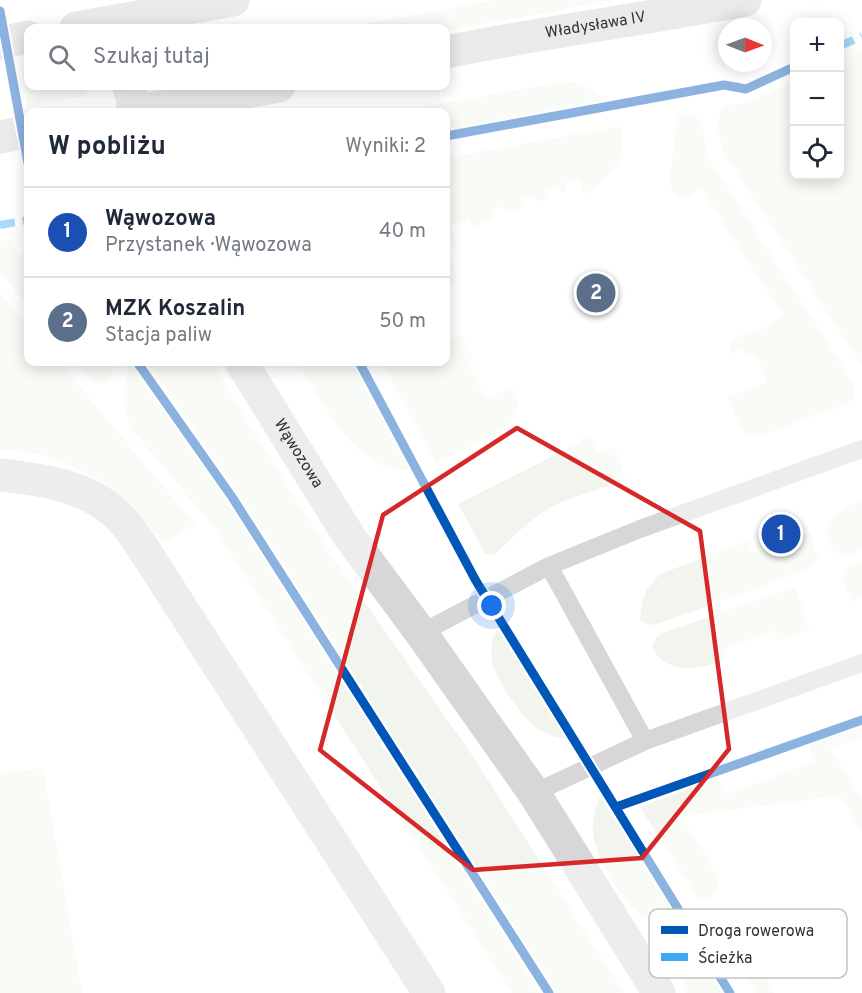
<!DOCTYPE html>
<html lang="pl">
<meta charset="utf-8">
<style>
:root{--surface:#fff;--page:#f2f2f3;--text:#1f2937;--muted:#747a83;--line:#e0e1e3;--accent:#d93025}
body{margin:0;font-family:Overpass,sans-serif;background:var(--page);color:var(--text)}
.controls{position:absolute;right:18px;top:18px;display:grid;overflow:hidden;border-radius:12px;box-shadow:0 3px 15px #0003}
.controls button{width:54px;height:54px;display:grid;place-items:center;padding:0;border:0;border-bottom:2px solid var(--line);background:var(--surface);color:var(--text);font:30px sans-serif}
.compass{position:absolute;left:718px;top:18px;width:54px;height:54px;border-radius:50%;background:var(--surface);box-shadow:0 3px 15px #0003;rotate:91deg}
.you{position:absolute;left:492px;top:606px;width:21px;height:21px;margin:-15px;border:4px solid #fff;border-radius:50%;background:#1a73e8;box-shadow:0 0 0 9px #1a73e833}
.badge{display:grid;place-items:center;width:39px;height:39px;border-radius:50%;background:var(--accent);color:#fff;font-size:20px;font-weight:700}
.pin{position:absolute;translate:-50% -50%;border:3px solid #fff;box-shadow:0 2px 6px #0006}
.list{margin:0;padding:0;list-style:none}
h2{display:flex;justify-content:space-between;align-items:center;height:78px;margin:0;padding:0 24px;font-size:26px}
h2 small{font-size:20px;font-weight:400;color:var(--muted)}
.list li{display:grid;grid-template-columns:39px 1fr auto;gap:18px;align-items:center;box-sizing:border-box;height:90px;padding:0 24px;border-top:2px solid var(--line)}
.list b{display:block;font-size:22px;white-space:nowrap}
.list p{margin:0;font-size:20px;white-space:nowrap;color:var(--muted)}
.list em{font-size:20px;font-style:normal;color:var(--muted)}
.icon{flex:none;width:33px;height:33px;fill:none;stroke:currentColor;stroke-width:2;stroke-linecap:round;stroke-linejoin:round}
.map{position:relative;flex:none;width:862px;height:993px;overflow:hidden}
.search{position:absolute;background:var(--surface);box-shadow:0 3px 15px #0003;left:24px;top:24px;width:426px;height:66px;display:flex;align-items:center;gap:15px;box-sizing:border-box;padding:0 21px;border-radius:12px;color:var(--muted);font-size:22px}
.panel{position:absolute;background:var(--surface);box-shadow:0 3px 15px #0003;left:24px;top:108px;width:426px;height:258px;border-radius:12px}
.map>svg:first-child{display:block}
.green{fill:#f1f5ed}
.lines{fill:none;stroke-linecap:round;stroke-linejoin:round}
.lane{stroke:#d7d7d7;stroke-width:18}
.street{stroke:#d7d7d7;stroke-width:33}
.secondary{stroke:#d0d0d0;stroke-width:33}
.quiet{stroke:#3fa9f5;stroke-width:8;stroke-dasharray:15 8;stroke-linecap:butt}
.cycleway-casing{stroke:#fff;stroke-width:13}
.cycleway{stroke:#0057b8;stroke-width:9}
.marked{fill:none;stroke:#d62828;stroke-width:4.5;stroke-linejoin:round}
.labels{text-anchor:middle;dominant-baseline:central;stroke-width:6;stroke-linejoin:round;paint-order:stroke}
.street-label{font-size:16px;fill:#333;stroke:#fff}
.key{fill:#fff;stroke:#c2c2c2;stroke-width:1.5}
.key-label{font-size:16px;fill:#333}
</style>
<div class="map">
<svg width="862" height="993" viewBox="0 0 862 993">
<rect width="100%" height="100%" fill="#fff"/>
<path class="green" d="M 498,0 L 614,0 L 446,31 L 446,28 L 342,28 Z
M 862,51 L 862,366 L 722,149 C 720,134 714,120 724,106 L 746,103 L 794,81 L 794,176 L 840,176 L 840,61 Z
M 21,69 L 28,69 L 28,86 L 82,86 L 86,89 L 87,93 L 85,96 L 28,106 Z
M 566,81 L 584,85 L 607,101 L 446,130 L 446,112 L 396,112 Z
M 686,113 C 705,115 704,141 707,156 L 855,385 L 853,399 L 847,404 L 758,436 L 748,435 L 740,427 L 728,397 L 767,382 L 758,358 L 738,349 L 735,349 L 731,355 L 730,344 L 736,337 L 766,327 L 783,315 L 701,189 L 690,196 L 682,198 L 672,191 L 670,180 L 678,115 Z
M 621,126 C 628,162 611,176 585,195 L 578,178 L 565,183 L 568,190 L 562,193 L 558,186 L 545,190 L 549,198 L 537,202 L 534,195 L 522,199 L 525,207 L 507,213 L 504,206 L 491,210 L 494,219 L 473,227 L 469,219 L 450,225 L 457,245 L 447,249 L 455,271 L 455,282 L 446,288 L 446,158 Z
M 12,239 L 19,255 L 28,254 L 28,306 L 0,272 L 0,241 Z
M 0,292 L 28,326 L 28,362 L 59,362 L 195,524 L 164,544 C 151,529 138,512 124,499 C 93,471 41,448 0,450 Z
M 446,328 L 451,339 L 460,334 L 474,361 L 469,365 L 485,399 L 509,389 L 513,390 C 528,421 498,433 475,444 C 462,450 449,457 436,463 L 382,362 L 446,362 Z
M 75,362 L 115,362 C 113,373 111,381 98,384 L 92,381 Z
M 129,362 L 226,499 L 540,993 L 512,993 L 216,530 L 134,432 C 119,404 124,391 129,362 Z
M 147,362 L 213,362 L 230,393 L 329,552 L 468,749 L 624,993 L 557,993 L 238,493 Z
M 298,362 L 351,362 L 409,470 C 357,473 320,400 298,362 Z
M 586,436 L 590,436 L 598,453 L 614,447 L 625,475 L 623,480 C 603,489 581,494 561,502 C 535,514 515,535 495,554 L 490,555 L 485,553 L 458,504 L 577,444 Z
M 862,501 L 862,550 C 855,552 847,557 839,554 C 827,549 825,531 830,521 C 836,511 852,504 862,501 Z
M 810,533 L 818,559 L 811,568 L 663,622 L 651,625 L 640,621 L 642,603 L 647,589 L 660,574 L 748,541 L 753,553 Z
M 862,562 L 862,598 L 851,602 L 843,578 L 848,568 Z
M 795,587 L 810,629 L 777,641 L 773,630 L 723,650 L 727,659 C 702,670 666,676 652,647 L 657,637 L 663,633 Z
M 497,628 L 565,738 C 555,737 547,735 538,729 C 523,720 498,682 493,665 C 490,653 491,639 497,628 Z
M 862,726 L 862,737 L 829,748 L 862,799 L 862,832 L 839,796 L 681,816 C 688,831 717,868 718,882 C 718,893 709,899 699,900 L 640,807 L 717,778 L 726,794 L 815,762 L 809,745 Z
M 43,768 L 82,993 L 0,993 L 0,773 Z
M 600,796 L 676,918 C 667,919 657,921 648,918 C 625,910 595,856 593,833 C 592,820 595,808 600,796 Z
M 744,942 L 775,993 L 756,993 L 731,953 Z
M 697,953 L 722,993 L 685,993 C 681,977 688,965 697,953 Z"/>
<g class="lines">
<path class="lane" d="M 549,566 L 645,741
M 421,633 L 549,566 L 640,529 L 862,449
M 534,793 L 645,741 L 862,663"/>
<g class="street">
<path d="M 129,86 L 135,112"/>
<path id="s1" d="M 241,362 L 349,536 L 421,633 L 534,793 L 659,993"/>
<path d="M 0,475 C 45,480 92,486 124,522 C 133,532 141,545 148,556 L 429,993"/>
</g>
<g class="secondary">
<path d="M 76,28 L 233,0"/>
<path d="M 0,43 L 28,37"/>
<path id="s2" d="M 446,52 C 545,32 645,19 745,0"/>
<path d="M 132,112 L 279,86"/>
<path d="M 0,137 L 28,131"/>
</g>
<path class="quiet" d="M 840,46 L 862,36
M 0,225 L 28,220"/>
<g class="cycleway-casing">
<path id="cycleway" d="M 0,11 L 28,163
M 446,136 L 724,85 L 746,89 L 794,67
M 137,362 L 232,497 L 549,993
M 359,362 L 476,581 L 730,993
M 616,807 L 862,720"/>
</g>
<use href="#cycleway" class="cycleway"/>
</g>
<path d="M0 0H862V993H0ZM 517,428 L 700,531 L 729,749 L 642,858 L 473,870 L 320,750 L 383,515 Z" fill="#fff" fill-opacity=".55" fill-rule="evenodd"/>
<path class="marked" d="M 517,428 L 700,531 L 729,749 L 642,858 L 473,870 L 320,750 L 383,515 Z"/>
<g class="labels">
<g class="street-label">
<text stroke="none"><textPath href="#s2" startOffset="152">Władysława IV</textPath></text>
<text stroke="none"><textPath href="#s1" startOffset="108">Wąwozowa</textPath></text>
</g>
</g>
<rect x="649" y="909" width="198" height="69" rx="9" class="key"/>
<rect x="661" y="926" width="27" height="8" fill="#0057b8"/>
<rect x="661" y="953" width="27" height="8" fill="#3fa9f5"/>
<g class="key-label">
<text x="698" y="936">Droga rowerowa</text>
<text x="698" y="963">Ścieżka</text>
</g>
</svg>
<div class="controls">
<button>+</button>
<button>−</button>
<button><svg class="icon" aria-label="locate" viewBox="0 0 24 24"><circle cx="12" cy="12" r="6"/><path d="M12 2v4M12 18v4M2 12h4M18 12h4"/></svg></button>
</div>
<svg class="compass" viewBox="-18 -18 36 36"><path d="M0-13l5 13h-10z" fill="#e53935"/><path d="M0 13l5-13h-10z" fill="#747a83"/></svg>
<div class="you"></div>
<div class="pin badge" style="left:781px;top:534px;background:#1a4fb4">1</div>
<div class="pin badge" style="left:596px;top:293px;background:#5c6f8a">2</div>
<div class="search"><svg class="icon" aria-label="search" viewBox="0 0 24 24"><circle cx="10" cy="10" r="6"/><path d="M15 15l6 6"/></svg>Szukaj tutaj</div>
<section class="panel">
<h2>W pobliżu<small>Wyniki: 2</small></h2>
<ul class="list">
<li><span class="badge" style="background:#1a4fb4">1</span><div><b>Wąwozowa</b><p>Przystanek · Wąwozowa</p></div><em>40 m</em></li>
<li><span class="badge" style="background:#5c6f8a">2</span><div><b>MZK Koszalin</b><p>Stacja paliw</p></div><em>50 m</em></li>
</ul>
</section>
</div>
